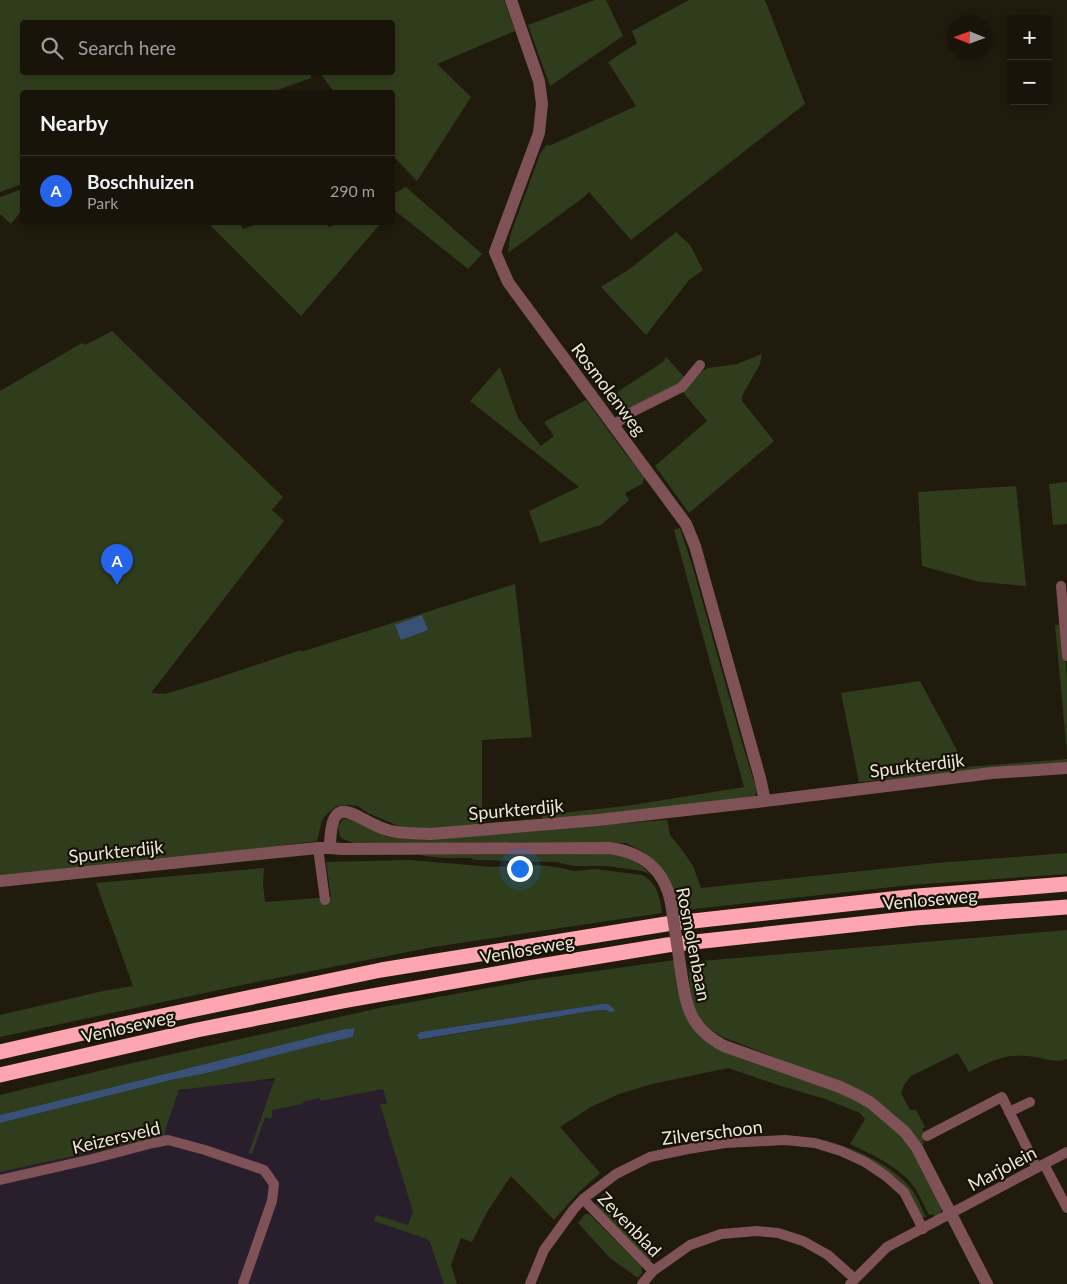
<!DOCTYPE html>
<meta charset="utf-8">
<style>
:root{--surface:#19140a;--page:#262118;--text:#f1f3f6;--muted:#9f9e9c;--line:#37332b;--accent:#2563eb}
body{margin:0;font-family:Lato,sans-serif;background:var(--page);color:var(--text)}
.controls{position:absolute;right:15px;top:15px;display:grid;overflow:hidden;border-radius:5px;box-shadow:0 2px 8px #0003}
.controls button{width:45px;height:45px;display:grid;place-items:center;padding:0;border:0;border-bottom:1px solid var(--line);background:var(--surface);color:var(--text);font:25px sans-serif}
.compass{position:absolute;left:947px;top:15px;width:45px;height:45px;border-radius:50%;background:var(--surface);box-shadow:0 2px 8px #0003;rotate:271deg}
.you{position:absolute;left:519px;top:868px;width:18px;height:18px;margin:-12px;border:4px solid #fff;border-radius:50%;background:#1a73e8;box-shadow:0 0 0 8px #1a73e833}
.badge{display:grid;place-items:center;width:32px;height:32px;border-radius:50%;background:var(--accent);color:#fff;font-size:16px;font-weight:700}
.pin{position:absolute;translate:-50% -41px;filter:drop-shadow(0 1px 2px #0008)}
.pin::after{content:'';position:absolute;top:26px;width:18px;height:15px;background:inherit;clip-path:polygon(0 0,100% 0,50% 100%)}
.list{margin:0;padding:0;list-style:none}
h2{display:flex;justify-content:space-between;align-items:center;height:65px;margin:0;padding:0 20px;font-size:21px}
h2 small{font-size:16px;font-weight:400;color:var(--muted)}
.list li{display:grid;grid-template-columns:32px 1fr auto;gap:15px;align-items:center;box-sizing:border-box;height:70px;padding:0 20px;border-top:1px solid var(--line)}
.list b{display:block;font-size:19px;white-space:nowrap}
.list p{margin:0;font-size:16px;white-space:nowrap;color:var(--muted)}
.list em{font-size:16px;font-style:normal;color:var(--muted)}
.icon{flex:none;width:28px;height:28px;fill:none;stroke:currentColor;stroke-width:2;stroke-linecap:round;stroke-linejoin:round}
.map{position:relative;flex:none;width:1067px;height:1284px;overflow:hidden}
.search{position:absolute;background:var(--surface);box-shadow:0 2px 8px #0003;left:20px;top:20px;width:375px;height:55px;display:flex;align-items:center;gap:12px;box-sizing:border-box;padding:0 18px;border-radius:5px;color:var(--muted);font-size:19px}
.panel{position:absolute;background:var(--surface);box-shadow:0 2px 8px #0003;left:20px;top:90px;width:375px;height:135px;border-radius:5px}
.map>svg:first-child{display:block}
.industrial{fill:#281e2c}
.green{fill:#303d1c;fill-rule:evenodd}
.water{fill:#395077}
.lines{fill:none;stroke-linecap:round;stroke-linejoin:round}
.minor{stroke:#7e5257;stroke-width:10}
.tertiary{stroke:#7e5257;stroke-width:12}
.motorway{stroke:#fda5b0;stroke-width:15}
.tertiary-bridge{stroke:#7e5257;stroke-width:12}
.labels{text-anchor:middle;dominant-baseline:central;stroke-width:4.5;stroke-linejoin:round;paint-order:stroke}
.street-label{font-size:18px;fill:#eae7dd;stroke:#171205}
</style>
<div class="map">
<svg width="1067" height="1284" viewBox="0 0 1067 1284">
<rect width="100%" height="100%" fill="#211b0d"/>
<path class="industrial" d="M 219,1079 L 381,1084 L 439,1223 L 451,1284 L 0,1284 L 0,1147 L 50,1134 Z"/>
<path class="green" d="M 0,0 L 504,0 L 515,31 L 437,64 L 471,97 L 417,181 L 393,156 L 392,92 L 334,92 L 320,73 L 392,72 L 392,22 L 22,22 L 22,72 L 311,72 L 311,78 L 272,92 L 22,92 L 22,184 L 0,192 Z
M 595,0 L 606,0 L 623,36 L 550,86 L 528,25 Z
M 689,0 L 765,0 L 805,104 L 631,240 L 589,192 L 584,197 L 508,253 L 510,236 L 540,154 L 547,144 L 549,146 L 636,106 L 608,62 L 637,43 L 632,31 Z
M 406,187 L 482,254 L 468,269 L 393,209 L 393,194 Z
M 22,189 L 22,210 L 11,224 L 0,214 L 0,197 Z
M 259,223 L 298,223 L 300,225 L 304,223 L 326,223 L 329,227 L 338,223 L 381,223 L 301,316 L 208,223 L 240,223 L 243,229 Z
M 676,232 L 690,245 L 703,270 L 689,280 L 646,335 L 601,287 L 631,268 Z
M 112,331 L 283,497 L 272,510 L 284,521 L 151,693 L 165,694 L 205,682 L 301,650 L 301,652 L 515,584 L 532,737 L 482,740 L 482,826 L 408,830 L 368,813 L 358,806 L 349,805 L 337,806 L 329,812 L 322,820 L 317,841 L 0,881 L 0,391 L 82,343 L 85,345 Z
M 762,354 L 760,364 L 742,396 L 742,401 L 774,441 L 689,513 L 655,466 L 707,421 L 682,391 L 702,371 L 708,368 L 737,364 Z
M 666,357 L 686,379 L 683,383 L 625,411 L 616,413 L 605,400 L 663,362 Z
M 500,367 L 518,418 L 541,446 L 554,436 L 544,422 L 586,400 L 624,452 L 645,477 L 642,484 L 625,493 L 629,500 L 601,525 L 540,543 L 529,511 L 579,487 L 470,401 Z
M 1067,482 L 1067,524 L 1053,525 L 1049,484 Z
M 1016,486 L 1026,586 L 980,582 L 922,566 L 918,492 Z
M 680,528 L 693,568 L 743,746 L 756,788 L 756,793 L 752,800 L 542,820 L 542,815 L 626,806 L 744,787 L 674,530 Z
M 1055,625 L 1063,625 L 1067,679 L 1067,753 Z
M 920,681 L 966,767 L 1067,759 L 1067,762 L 859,782 L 841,693 Z
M 343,819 L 352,819 L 388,837 L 409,839 L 667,820 L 670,835 L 682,850 L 693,866 L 701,888 L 937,863 L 1067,853 L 1067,874 L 911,885 L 677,911 L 674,893 L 669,878 L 644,852 L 626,843 L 479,842 L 378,845 L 357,844 L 343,839 L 340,836 L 338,827 Z
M 606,854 C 624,855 638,861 650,874 L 642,871 L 608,866 L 574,866 L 556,862 L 477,860 L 469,858 L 440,858 L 419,855 L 356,855 Z
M 409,860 L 492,867 L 538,865 L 555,867 L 574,871 L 595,869 L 642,875 C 657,882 660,898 662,913 L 433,947 L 261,981 L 0,1037 L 0,1015 L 103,991 L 133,986 L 96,883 L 264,868 L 263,884 L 265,902 L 331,897 L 326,862 Z
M 1067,930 L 1067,1059 C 1055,1064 1041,1057 1028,1056 C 1005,1053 989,1062 969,1072 L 958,1053 L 911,1076 L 904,1085 L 901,1093 L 910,1110 L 916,1110 L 925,1127 L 922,1129 L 927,1138 L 923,1140 L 924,1143 L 921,1145 L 831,1079 L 723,1037 C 690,1020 689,995 689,962 Z
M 675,960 L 702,1036 L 847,1096 L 869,1108 L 903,1137 L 915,1155 L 942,1209 L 939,1215 L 935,1219 L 933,1214 L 929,1215 C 924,1206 920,1195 914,1187 C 900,1167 871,1154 850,1144 L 865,1119 L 860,1113 L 825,1099 L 781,1086 L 728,1068 L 652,1084 L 619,1094 L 591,1107 L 560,1127 L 600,1173 L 579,1192 L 554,1220 L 511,1176 L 487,1212 L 472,1242 L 461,1238 L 451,1265 L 457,1284 L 444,1284 L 430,1242 L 427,1239 L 374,1221 L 376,1215 L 408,1225 L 413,1212 L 380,1104 L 384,1104 L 387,1103 L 383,1089 L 321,1101 L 319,1098 L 302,1102 L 303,1104 L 272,1110 L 272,1117 L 270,1119 L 265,1117 L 252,1154 L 249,1153 L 275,1078 L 179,1090 L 165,1130 L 165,1136 L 0,1172 L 0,1123 L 171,1080 L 203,1074 L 309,1047 L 353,1037 L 355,1028 L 345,1029 L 0,1115 L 0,1095 L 119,1066 L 384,1007 L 532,980 ZM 602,1004 L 610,1012 L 605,1010 L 592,1011 L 420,1040 L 418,1037 L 417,1035 L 420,1032 Z
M 824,1140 C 853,1148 889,1163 909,1186 C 917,1195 921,1207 926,1217 L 922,1217 C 913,1199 908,1186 891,1174 L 823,1143 Z
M 605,1192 L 618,1209 L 644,1234 L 660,1255 L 650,1261 L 647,1259 L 595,1206 L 596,1202 Z
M 585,1214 L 589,1214 L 641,1266 L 642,1273 L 638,1278 L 610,1258 L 578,1223 Z"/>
<path class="water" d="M 422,615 L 428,630 L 401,640 L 395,625 Z
M 602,1004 L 608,1004 L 615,1010 L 615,1011 L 610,1012 L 605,1010 L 592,1011 L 423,1039 L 420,1040 L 418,1037 L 417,1035 L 420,1032 Z
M 355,1028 L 353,1037 L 309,1047 L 203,1074 L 171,1080 L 0,1123 L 0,1115 L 345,1029 Z"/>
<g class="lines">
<path class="minor" d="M 614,425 L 630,413 L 682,387 L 700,365
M 1061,586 L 1067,656
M 318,848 L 325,900
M 1009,1112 L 1030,1102
M 927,1136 L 1002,1097 L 1037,1168
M 1044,1164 L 1067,1208
M 0,1180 L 92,1159 L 153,1143 L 168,1140 L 205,1150 L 264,1170 L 274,1184 L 272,1201 L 243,1284
M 583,1199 L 653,1271
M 530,1284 L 544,1250 L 573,1210 L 583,1199 L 616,1174 L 650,1157 L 688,1149 L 725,1143 L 785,1140 L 815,1143 L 841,1151 L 865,1162 L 886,1176 L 904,1192 L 923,1229
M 642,1284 L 653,1271 L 690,1245 L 721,1234 L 757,1231 L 778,1233 L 803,1241 L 828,1255 L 855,1279
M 850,1284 L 887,1247 L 1067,1152"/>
<path class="tertiary" d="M 511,0 L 539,81 L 542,104 L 539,133 L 495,252 L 508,282 L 686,524 L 695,546 L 760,778 L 765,801
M 330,848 L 342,849 L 609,848 C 642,852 665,870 671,903
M 0,881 L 278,852 L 318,848 L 330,848 C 331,783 358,824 391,831 C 404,834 418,833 431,834 L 598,820 L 765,801 L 992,773 L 1067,768
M 681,971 C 686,1007 690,1028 724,1046 L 840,1087 L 859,1096 L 871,1103 L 905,1132 L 917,1148 L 987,1284"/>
<path class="motorway" d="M 0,1052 L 105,1028 L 381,970 L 666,924 L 918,896 L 1067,884
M 0,1075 L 197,1030 L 343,1001 L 534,967 L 667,945 L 915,918 L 1067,907"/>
<path class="tertiary-bridge" d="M 671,903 L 681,971"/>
</g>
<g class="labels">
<g class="street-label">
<text transform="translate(609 389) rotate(53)">Rosmolenweg</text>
<text transform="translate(917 765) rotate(-7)">Spurkterdijk</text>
<text transform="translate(516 809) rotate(-5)">Spurkterdijk</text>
<text transform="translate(116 851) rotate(-6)">Spurkterdijk</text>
<text transform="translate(930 899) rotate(-5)">Venloseweg</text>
<text transform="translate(694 944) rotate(79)">Rosmolenbaan</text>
<text transform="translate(527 949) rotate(-10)">Venloseweg</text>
<text transform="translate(128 1026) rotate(-13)">Venloseweg</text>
<text transform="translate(712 1132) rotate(-7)">Zilverschoon</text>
<text transform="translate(116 1137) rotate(-13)">Keizersveld</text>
<text transform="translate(1002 1168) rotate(-28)">Marjolein</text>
<text transform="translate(630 1224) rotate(46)">Zevenblad</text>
</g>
</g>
</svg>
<div class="controls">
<button>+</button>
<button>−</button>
</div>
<svg class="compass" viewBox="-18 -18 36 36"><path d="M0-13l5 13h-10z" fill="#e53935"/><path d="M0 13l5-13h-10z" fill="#9f9e9c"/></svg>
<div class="you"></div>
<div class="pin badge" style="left:117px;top:585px">A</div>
<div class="search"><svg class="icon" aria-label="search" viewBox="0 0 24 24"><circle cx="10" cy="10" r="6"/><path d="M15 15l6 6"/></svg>Search here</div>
<section class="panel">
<h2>Nearby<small></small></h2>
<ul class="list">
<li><span class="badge">A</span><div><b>Boschhuizen</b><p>Park</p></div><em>290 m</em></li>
</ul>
</section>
</div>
